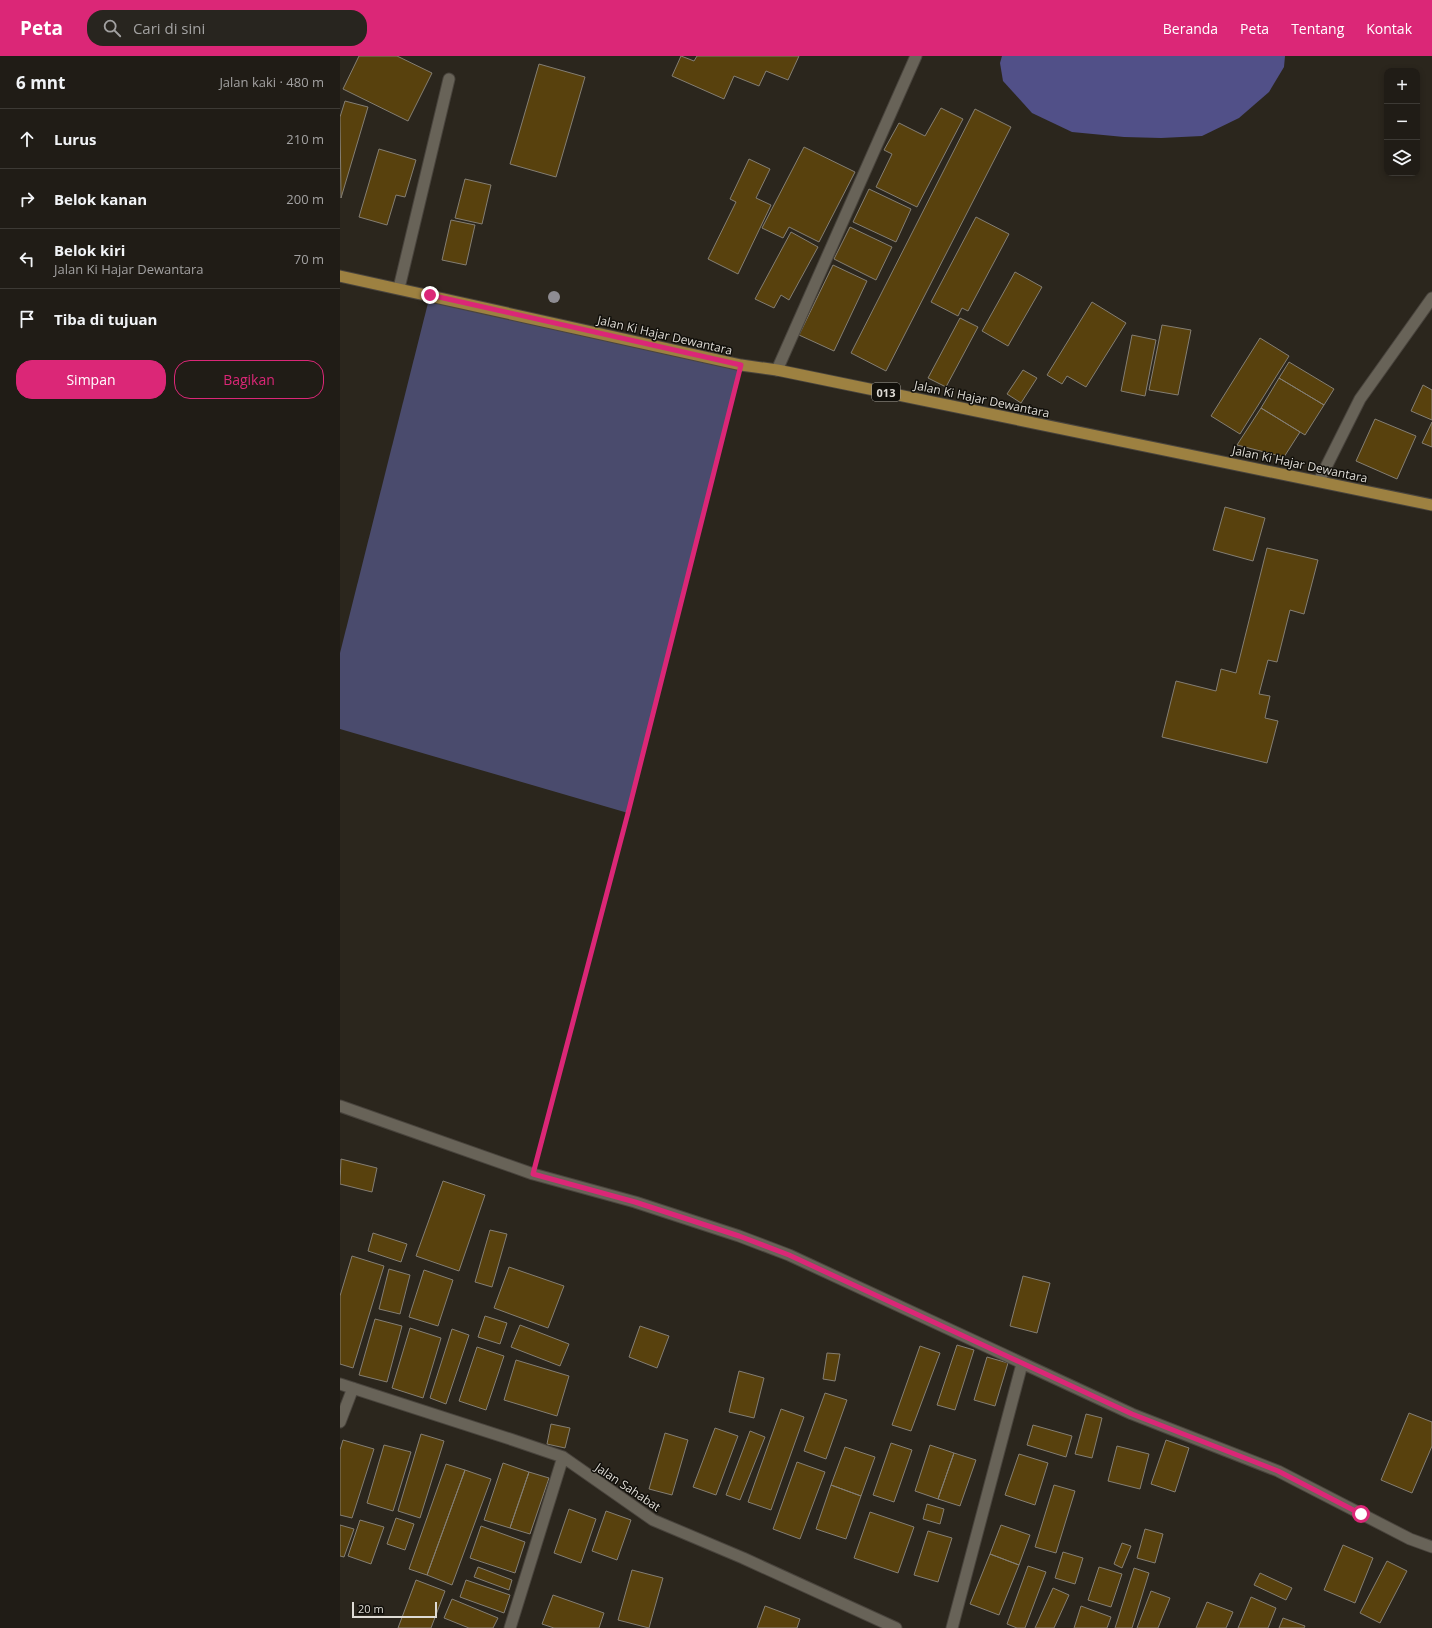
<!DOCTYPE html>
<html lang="id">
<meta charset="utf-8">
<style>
:root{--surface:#201c16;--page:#28251f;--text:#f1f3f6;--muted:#a2a1a1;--line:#3d3a35;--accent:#db2777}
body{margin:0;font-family:"Open Sans",sans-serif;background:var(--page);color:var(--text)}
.controls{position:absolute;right:12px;top:12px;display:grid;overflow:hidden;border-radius:8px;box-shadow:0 2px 6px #0003}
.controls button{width:36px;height:36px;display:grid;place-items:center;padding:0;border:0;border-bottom:1px solid var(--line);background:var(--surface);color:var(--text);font:20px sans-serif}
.scale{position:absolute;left:12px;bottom:10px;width:85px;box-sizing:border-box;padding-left:4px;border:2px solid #dedbd5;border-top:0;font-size:11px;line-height:14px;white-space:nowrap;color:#dedbd5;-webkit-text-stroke:3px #12100b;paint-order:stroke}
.stop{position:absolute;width:12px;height:12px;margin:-9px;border:3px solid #db2777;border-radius:50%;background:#fff}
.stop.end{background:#db2777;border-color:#fff;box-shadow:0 1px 4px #0008}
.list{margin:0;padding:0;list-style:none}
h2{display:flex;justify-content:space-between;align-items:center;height:52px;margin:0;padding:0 16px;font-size:17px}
h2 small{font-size:13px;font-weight:400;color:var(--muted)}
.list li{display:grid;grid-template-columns:26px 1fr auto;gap:12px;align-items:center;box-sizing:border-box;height:60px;padding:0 16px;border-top:1px solid var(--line)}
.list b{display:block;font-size:15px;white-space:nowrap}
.list p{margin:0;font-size:13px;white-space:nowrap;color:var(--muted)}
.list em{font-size:13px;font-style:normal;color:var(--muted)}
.actions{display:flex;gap:8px;padding:12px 16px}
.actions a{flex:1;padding:9px 0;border:1px solid var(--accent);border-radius:16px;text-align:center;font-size:14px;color:var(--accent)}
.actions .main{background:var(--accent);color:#fff}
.icon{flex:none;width:22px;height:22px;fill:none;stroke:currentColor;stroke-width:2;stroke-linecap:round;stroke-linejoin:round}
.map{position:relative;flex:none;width:1092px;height:1572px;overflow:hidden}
header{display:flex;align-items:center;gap:24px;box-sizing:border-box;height:56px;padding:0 20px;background:var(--accent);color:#fff}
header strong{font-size:19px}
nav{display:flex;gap:22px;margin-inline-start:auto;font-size:14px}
.search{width:280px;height:36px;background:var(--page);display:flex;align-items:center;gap:10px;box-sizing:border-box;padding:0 14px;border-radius:16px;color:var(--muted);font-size:15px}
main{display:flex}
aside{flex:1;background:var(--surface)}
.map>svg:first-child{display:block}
.green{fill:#4a4b6d}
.forest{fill:#515088}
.building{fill:#58410d;stroke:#847e73}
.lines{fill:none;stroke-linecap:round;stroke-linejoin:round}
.minor-casing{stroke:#49443d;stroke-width:13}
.primary-casing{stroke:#49443d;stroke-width:13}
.path{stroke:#77736b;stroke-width:2.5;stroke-dasharray:2 2;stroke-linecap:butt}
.minor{stroke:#686358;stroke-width:11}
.primary{stroke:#9d8141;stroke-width:11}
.tree{fill:#8e8c92}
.route{stroke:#db2777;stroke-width:5}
.labels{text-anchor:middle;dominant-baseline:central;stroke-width:3;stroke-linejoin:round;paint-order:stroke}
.shield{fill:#12100b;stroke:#a19e98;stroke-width:1}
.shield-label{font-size:11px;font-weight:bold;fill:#dedbd5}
.street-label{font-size:12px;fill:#dedbd5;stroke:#12100b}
</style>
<header>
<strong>Peta</strong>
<div class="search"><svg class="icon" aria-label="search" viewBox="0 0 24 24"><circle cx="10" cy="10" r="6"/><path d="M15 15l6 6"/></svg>Cari di sini</div>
<nav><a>Beranda</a><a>Peta</a><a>Tentang</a><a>Kontak</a></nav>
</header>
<main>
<aside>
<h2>6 mnt<small>Jalan kaki · 480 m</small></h2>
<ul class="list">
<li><svg class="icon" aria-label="ahead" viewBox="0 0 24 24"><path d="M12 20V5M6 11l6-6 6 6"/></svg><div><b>Lurus</b></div><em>210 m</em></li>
<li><svg class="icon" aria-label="right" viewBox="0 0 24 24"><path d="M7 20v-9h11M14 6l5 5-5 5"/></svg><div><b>Belok kanan</b></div><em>200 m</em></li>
<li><svg class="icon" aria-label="left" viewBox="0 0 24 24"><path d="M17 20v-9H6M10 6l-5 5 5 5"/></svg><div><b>Belok kiri</b><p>Jalan Ki Hajar Dewantara</p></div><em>70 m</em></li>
<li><svg class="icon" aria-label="arrive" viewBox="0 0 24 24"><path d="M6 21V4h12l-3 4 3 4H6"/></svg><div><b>Tiba di tujuan</b></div></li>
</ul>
<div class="actions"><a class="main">Simpan</a><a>Bagikan</a></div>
</aside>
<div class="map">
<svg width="1092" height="1572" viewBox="0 0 1092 1572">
<rect width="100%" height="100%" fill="#2b261d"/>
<path class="green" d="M 90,239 L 401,309 L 288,757 L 0,673 L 0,597 Z"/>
<path class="forest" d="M 662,0 L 945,0 L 944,11 L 929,36 L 899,62 L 862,80 L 821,82 L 784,81 L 732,76 L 692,57 L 663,25 L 660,7 Z"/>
<path class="building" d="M 19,0 L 57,0 L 92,17 L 68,65 L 3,33 Z
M 341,0 L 354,5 L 357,0 L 459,0 L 448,24 L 426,15 L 419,30 L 394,20 L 384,43 L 332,20 Z
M 199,8 L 245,21 L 216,121 L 170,108 Z
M 5,45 L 28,51 L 1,142 L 0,61 Z
M 601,52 L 623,63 L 577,151 L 536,131 L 552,98 L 544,94 L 559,67 L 585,80 Z
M 635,53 L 671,71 L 546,315 L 511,297 Z
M 464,91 L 515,116 L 479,186 L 449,171 L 443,182 L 422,172 Z
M 39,93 L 76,104 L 65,141 L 56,139 L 47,169 L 19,161 Z
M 409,103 L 430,113 L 416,142 L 431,149 L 398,218 L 368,203 L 396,146 L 390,143 Z
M 125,123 L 151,129 L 142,168 L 115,162 Z
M 529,133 L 571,153 L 556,186 L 513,166 Z
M 636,161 L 669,178 L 628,255 L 622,252 L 618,260 L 591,246 Z
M 111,164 L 135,169 L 126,209 L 102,204 Z
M 510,171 L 552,191 L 536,224 L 494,203 Z
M 451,176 L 478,191 L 449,244 L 441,239 L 434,252 L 415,243 Z
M 493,209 L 527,225 L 494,295 L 459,279 Z
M 675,216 L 702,231 L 668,290 L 642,275 Z
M 752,246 L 786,267 L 746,331 L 727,320 L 722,328 L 707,319 Z
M 620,262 L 638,271 L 606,331 L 588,322 Z
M 822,269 L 851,274 L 838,339 L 809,334 Z
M 792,279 L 816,284 L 805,340 L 781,335 Z
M 920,282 L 949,300 L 900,378 L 871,360 Z
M 949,306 L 994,333 L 984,349 L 939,322 Z
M 683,314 L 697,322 L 681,347 L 667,338 Z
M 939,322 L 984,349 L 965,379 L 921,352 Z
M 1083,329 L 1092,334 L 1092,364 L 1071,355 Z
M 921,352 L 960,376 L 944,401 L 897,389 Z
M 1035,363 L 1076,380 L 1057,423 L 1016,405 Z
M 1092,366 L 1092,391 L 1082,387 Z
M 885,451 L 925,462 L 913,505 L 873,494 Z
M 927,492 L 978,504 L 964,558 L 950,554 L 937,606 L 928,604 L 919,638 L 930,640 L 925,662 L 938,665 L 927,707 L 822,681 L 836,625 L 876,635 L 881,613 L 896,617 Z
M 1,1103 L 37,1112 L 32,1136 L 0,1128 Z
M 103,1125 L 145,1139 L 119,1215 L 76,1200 Z
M 150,1174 L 167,1178 L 152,1231 L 135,1226 Z
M 33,1177 L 67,1188 L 61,1206 L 28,1195 Z
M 12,1200 L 44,1210 L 13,1312 L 0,1308 L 0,1240 Z
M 169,1211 L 224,1230 L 208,1272 L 154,1252 Z
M 49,1213 L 70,1219 L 60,1258 L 39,1253 Z
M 84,1214 L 113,1224 L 98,1270 L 69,1261 Z
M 683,1220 L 710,1227 L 697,1277 L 670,1270 Z
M 145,1260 L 167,1267 L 160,1288 L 138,1281 Z
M 35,1263 L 62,1270 L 47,1326 L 19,1319 Z
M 180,1269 L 229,1288 L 220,1310 L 171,1291 Z
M 300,1270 L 329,1280 L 317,1312 L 289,1301 Z
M 70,1272 L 101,1282 L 83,1342 L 52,1332 Z
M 112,1273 L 129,1279 L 106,1348 L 90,1342 Z
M 617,1289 L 634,1294 L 615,1354 L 597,1349 Z
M 580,1290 L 600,1297 L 571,1375 L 552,1369 Z
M 137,1291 L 164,1300 L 146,1354 L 119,1345 Z
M 487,1297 L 500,1298 L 495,1325 L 483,1323 Z
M 647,1301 L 668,1307 L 655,1350 L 634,1344 Z
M 176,1304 L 229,1320 L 217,1360 L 164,1344 Z
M 399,1315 L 424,1322 L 414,1362 L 389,1356 Z
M 485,1337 L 507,1344 L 486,1403 L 464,1395 Z
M 441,1353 L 464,1361 L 431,1454 L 408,1446 Z
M 1069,1357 L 1092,1366 L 1092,1390 L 1072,1437 L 1041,1424 Z
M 746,1358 L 762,1362 L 752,1402 L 735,1398 Z
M 211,1368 L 230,1372 L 225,1392 L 207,1388 Z
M 693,1369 L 732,1380 L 726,1401 L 687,1389 Z
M 375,1372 L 398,1380 L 376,1439 L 353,1431 Z
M 410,1375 L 425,1381 L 400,1444 L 386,1439 Z
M 325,1377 L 348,1384 L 332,1439 L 309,1433 Z
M 81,1378 L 104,1385 L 80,1462 L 58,1455 Z
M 3,1384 L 34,1393 L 12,1462 L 0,1459 L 0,1394 Z
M 826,1384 L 849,1392 L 835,1436 L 811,1428 Z
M 551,1387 L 572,1394 L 554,1446 L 533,1439 Z
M 44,1389 L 71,1396 L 53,1455 L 27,1447 Z
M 590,1389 L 614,1397 L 598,1443 L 575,1435 Z
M 777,1390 L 809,1398 L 800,1433 L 768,1425 Z
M 505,1391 L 535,1401 L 521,1440 L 491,1429 Z
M 614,1397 L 636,1404 L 620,1450 L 598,1443 Z
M 679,1398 L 708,1407 L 695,1449 L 665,1439 Z
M 457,1406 L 485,1416 L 460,1483 L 433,1473 Z
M 163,1407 L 189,1416 L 170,1472 L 144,1464 Z
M 106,1408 L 125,1414 L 87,1519 L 69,1513 Z
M 125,1414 L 151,1423 L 112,1529 L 87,1519 Z
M 189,1416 L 209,1422 L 190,1478 L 170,1472 Z
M 491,1429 L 521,1440 L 506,1483 L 476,1473 Z
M 714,1429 L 735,1435 L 716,1497 L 695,1491 Z
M 587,1448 L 604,1453 L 600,1468 L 583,1463 Z
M 229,1453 L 256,1463 L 241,1507 L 214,1497 Z
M 266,1455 L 291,1464 L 277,1504 L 252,1495 Z
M 530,1456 L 574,1471 L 558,1517 L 514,1502 Z
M 56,1462 L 74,1468 L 65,1494 L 47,1488 Z
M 20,1464 L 44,1471 L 31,1508 L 8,1500 Z
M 0,1469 L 14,1473 L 4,1501 L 0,1500 Z
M 661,1469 L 690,1479 L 679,1509 L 650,1498 Z
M 141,1470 L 185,1486 L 175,1517 L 130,1502 Z
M 805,1473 L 823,1478 L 815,1507 L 797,1502 Z
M 588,1475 L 612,1482 L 598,1526 L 574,1519 Z
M 782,1487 L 791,1490 L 782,1512 L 774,1508 Z
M 1003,1489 L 1033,1502 L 1015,1547 L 984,1534 Z
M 723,1496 L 743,1502 L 735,1528 L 715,1522 Z
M 650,1498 L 679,1509 L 659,1559 L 630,1548 Z
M 1047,1505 L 1067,1515 L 1040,1567 L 1020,1557 Z
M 688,1510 L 706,1516 L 685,1572 L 677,1572 L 667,1568 Z
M 138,1511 L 172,1524 L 169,1534 L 134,1521 Z
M 759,1511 L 782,1518 L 771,1551 L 748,1544 Z
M 794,1512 L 809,1517 L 792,1572 L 775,1572 Z
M 292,1514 L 323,1522 L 309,1572 L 278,1564 Z
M 920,1517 L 952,1532 L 946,1544 L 914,1529 Z
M 76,1524 L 105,1535 L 91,1572 L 58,1572 Z
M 126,1524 L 170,1539 L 164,1557 L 120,1541 Z
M 713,1532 L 729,1539 L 714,1572 L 695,1572 Z
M 811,1535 L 830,1542 L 818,1572 L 797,1572 Z
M 213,1539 L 264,1557 L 259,1572 L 214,1572 L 202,1568 Z
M 911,1541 L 936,1552 L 928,1572 L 898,1572 Z
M 112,1543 L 158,1562 L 153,1572 L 129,1572 L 104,1562 Z
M 867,1546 L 893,1556 L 886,1572 L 856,1572 Z
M 425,1550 L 460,1563 L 457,1572 L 417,1572 Z
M 741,1550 L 771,1561 L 767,1572 L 734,1572 Z
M 943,1562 L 965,1570 L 964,1572 L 939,1572 Z"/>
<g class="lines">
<g class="minor-casing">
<path id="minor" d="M 59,232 L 109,23
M 437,314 L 576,0
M 979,425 L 1020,343 L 1092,242
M 0,1050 L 193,1118 L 295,1146 L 399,1180 L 449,1199 L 792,1358 L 938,1415 L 1070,1483 L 1092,1491
M 0,1328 L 173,1384 L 223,1401 L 313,1464 L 403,1502 L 556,1572
M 0,1366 L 13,1332
M 170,1572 L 223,1401
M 612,1572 L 682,1308"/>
</g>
<g class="primary-casing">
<path id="primary" d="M 0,220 L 401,309 L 437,314 L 1092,449"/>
</g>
<path class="path" d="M 199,1098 L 288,757 L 396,328"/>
<use href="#minor" class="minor"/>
<use href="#primary" class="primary"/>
</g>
<circle class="tree" cx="214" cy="241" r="6"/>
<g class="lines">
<path class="route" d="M 90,239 L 401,309 L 288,757 L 193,1118 L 295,1146 L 399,1180 L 449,1199 L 792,1358 L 938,1415 L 1021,1458"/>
</g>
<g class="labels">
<rect class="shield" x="532" y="327" width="28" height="18" rx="3"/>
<g class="shield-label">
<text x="546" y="336">013</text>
</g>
<g class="street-label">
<text transform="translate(325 279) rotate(13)">Jalan Ki Hajar Dewantara</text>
<text transform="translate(642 343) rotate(12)">Jalan Ki Hajar Dewantara</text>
<text transform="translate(960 408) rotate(12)">Jalan Ki Hajar Dewantara</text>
<text transform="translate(288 1431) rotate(34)">Jalan Sahabat</text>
</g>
</g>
</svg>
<div class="controls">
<button>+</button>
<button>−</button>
<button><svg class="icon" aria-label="layers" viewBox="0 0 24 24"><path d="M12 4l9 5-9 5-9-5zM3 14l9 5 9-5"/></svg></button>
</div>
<div class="scale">20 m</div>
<div class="stop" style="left:1021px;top:1458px"></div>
<div class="stop end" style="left:90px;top:239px"></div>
</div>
</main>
